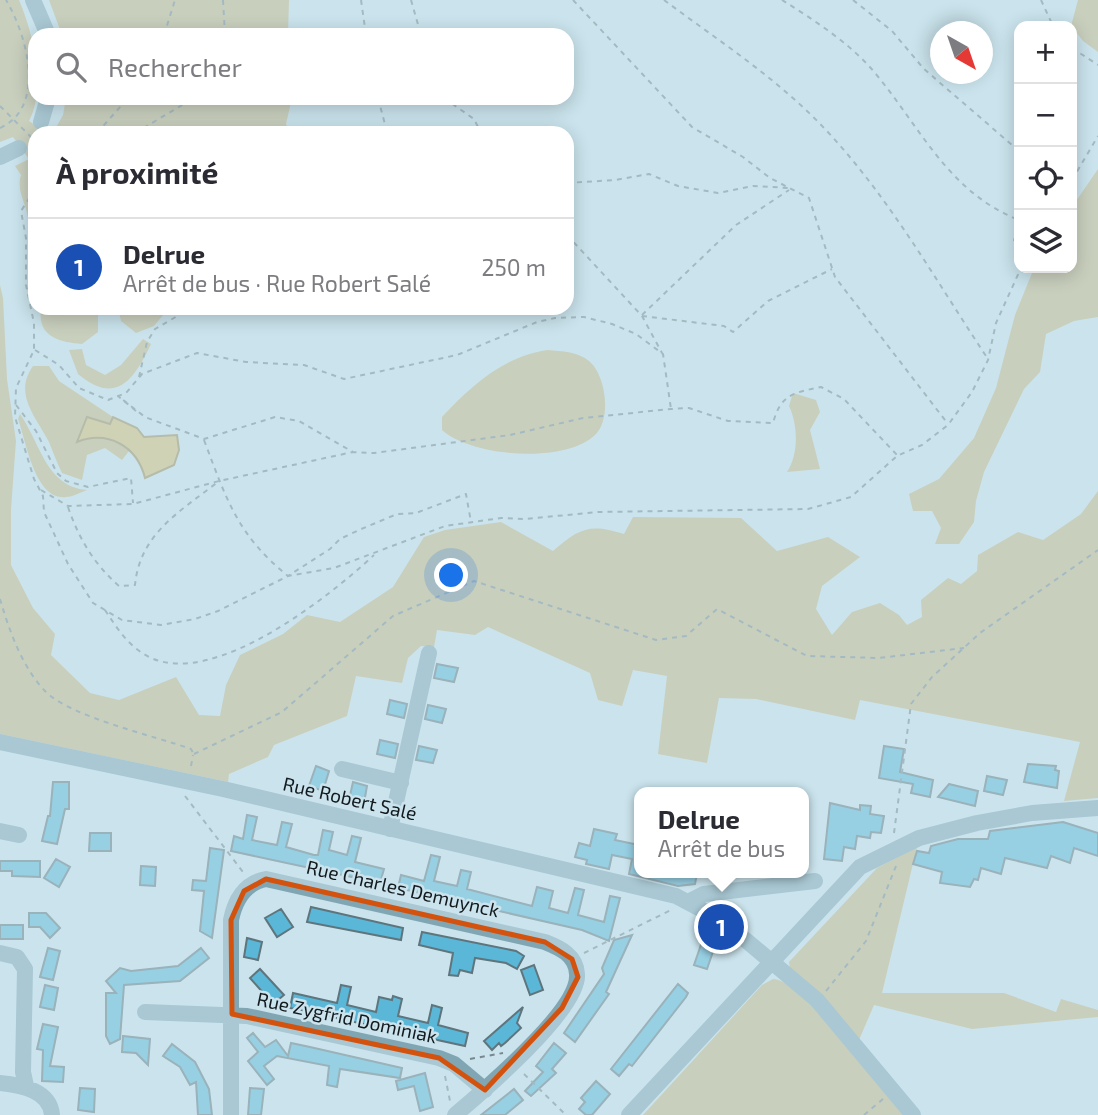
<!DOCTYPE html>
<html lang="fr">
<meta charset="utf-8">
<style>
:root{--surface:#fff;--page:#f7f7f7;--text:#2b2b33;--muted:#7c7c81;--line:#e1e1e2;--accent:#7c3aed}
body{margin:0;font-family:"Exo 2",sans-serif;background:var(--page);color:var(--text)}
.controls{position:absolute;right:21px;top:21px;display:grid;overflow:hidden;border-radius:14px;box-shadow:0 4px 18px #0003}
.controls button{width:63px;height:63px;display:grid;place-items:center;padding:0;border:0;border-bottom:2px solid var(--line);background:var(--surface);color:var(--text);font:35px sans-serif}
.compass{position:absolute;left:930px;top:21px;width:63px;height:63px;border-radius:50%;background:var(--surface);box-shadow:0 4px 18px #0003;rotate:140deg}
.you{position:absolute;left:452px;top:576px;width:24px;height:24px;margin:-18px;border:5px solid #fff;border-radius:50%;background:#1a73e8;box-shadow:0 0 0 10px #1a73e833}
.badge{display:grid;place-items:center;width:46px;height:46px;border-radius:50%;background:var(--accent);color:#fff;font-size:23px;font-weight:700}
.pin{position:absolute;translate:-50% -50%;border:4px solid #fff;box-shadow:0 2px 7px #0006}
.popup{position:absolute;left:634px;top:787px;width:175px;height:91px;box-sizing:border-box;display:grid;place-content:center;border-radius:14px;background:var(--surface);filter:drop-shadow(0 2px 5px #0005);font-size:23px;white-space:nowrap;color:var(--muted)}
.popup b{font-size:26px;color:var(--text)}
.popup::after{content:'';position:absolute;left:50%;top:100%;margin-left:-14px;border:14px solid transparent;border-top-color:var(--surface)}
.list{margin:0;padding:0;list-style:none}
h2{display:flex;justify-content:space-between;align-items:center;height:91px;margin:0;padding:0 28px;font-size:30px}
h2 small{font-size:23px;font-weight:400;color:var(--muted)}
.list li{display:grid;grid-template-columns:46px 1fr auto;gap:21px;align-items:center;box-sizing:border-box;height:98px;padding:0 28px;border-top:2px solid var(--line)}
.list b{display:block;font-size:26px;white-space:nowrap}
.list p{margin:0;font-size:23px;white-space:nowrap;color:var(--muted)}
.list em{font-size:23px;font-style:normal;color:var(--muted)}
.icon{flex:none;width:38px;height:38px;fill:none;stroke:currentColor;stroke-width:2;stroke-linecap:round;stroke-linejoin:round}
.map{position:relative;flex:none;width:1098px;height:1115px;overflow:hidden}
.search{position:absolute;background:var(--surface);box-shadow:0 4px 18px #0003;left:28px;top:28px;width:546px;height:77px;display:flex;align-items:center;gap:18px;box-sizing:border-box;padding:0 24px;border-radius:21px;color:var(--muted);font-size:26px}
.panel{position:absolute;background:var(--surface);box-shadow:0 4px 18px #0003;left:28px;top:126px;width:546px;height:189px;border-radius:21px}
.map>svg:first-child{display:block}
.green{fill:#c7b684}
.water{fill:#d7bd72;stroke:#9c8c59;stroke-width:2}
.building{fill:#5ab7d7;stroke:#5f757d;stroke-width:2}
.lines{fill:none;stroke-linecap:round;stroke-linejoin:round}
.path{stroke:#77888f;stroke-width:2;stroke-dasharray:5 5;stroke-linecap:butt}
.minor{stroke:#81a6b3;stroke-width:16}
.marked{fill:none;stroke:#d3530e;stroke-width:5;stroke-linejoin:round}
.labels{text-anchor:middle;dominant-baseline:central;stroke-width:5;stroke-linejoin:round;paint-order:stroke}
.street-label{font-size:19px;fill:#121a1e;stroke:#cbe3ec}
</style>
<div class="map">
<svg width="1098" height="1115" viewBox="0 0 1098 1115">
<rect width="100%" height="100%" fill="#cbe3ec"/>
<path class="green" d="M 0,0 L 19,0 C 34,35 46,89 29,121 L 48,133 L 35,133 L 35,276 L 30,274 C 32,255 31,237 28,218 C 26,202 16,191 21,175 L 15,166 L 29,159 L 13,137 L 0,142 Z
M 49,0 L 289,0 L 288,35 L 62,35 Z
M 1078,0 L 1098,0 L 1098,52 L 1083,41 L 1071,26 Z
M 66,98 L 292,98 L 286,124 L 290,133 L 53,133 L 63,115 Z
M 1098,169 L 1098,317 L 1074,321 L 1046,334 L 1040,372 L 1024,389 L 984,472 L 976,501 L 974,522 L 959,544 L 935,544 L 941,528 L 932,511 L 913,511 L 909,494 L 939,479 L 974,438 L 996,388 L 1015,315 L 1034,268 L 1072,268 L 1072,207 Z
M 0,285 L 3,298 L 7,379 L 16,441 L 11,509 L 11,565 L 33,608 L 55,634 L 51,655 L 90,693 L 119,700 L 176,677 L 199,715 L 220,716 L 226,685 L 240,655 L 283,634 L 307,615 L 340,622 L 393,587 L 424,537 L 445,530 L 501,522 L 553,551 C 579,528 590,523 624,534 L 633,517 L 741,518 L 777,551 L 828,537 L 860,557 L 822,586 L 816,609 L 832,635 L 852,612 L 880,603 L 899,615 L 907,625 L 922,617 L 921,600 L 948,578 L 961,584 L 977,571 L 978,555 L 1018,532 L 1043,540 L 1081,514 L 1098,491 L 1098,798 L 1064,801 L 1080,742 L 860,700 L 855,720 L 756,699 L 719,698 L 707,763 L 658,754 L 667,676 L 633,670 L 622,706 L 598,700 L 590,673 L 488,627 L 475,635 L 437,630 L 434,647 L 421,646 L 408,658 L 402,683 L 356,676 L 347,716 L 274,745 L 268,757 L 229,774 L 228,782 L 0,734 Z
M 41,308 L 98,308 L 98,332 L 82,344 C 59,342 37,337 41,308 Z
M 118,308 L 169,308 L 154,326 L 136,333 L 121,321 Z
M 143,339 L 151,344 C 134,380 116,406 78,374 L 69,350 L 82,349 L 86,365 L 105,375 L 121,365 Z
M 548,350 C 561,351 579,352 589,361 C 606,375 612,419 595,435 C 565,464 472,457 442,430 L 442,417 C 471,386 504,356 548,350 Z
M 33,366 L 49,366 L 59,381 L 113,417 L 111,424 L 96,435 L 117,442 L 129,451 L 122,460 L 105,448 L 87,455 L 82,480 L 62,473 C 57,463 53,452 49,442 C 36,417 13,394 33,366 Z
M 793,393 L 816,400 L 820,412 L 810,430 L 820,469 L 787,472 C 799,454 798,425 789,406 Z
M 20,414 C 40,442 46,487 87,490 C 81,492 73,497 66,497 C 35,501 26,441 18,419 Z
M 917,847 L 882,993 L 1004,993 L 1056,1012 L 1061,999 L 1098,1010 L 1098,1017 L 972,1029 L 874,1005 L 859,1040 L 790,969 L 789,962 L 877,868 Z
M 773,979 C 802,979 883,1089 905,1115 L 643,1115 L 762,985 Z"/>
<path class="water" d="M 87,417 L 110,424 L 113,417 L 137,428 L 144,437 L 177,435 L 179,450 L 174,465 L 145,478 C 137,446 108,430 77,442 Z"/>
<path class="building" d="M 437,664 L 458,668 L 454,682 L 434,678 Z
M 390,700 L 407,704 L 404,718 L 387,714 Z
M 428,705 L 446,709 L 442,723 L 425,719 Z
M 380,740 L 398,744 L 395,758 L 377,754 Z
M 419,746 L 437,750 L 433,763 L 416,760 Z
M 884,746 L 904,749 L 900,772 L 933,780 L 930,797 L 911,793 L 913,784 L 879,778 Z
M 1028,764 L 1056,766 L 1055,770 L 1059,771 L 1057,788 L 1024,782 Z
M 316,766 L 329,771 L 323,791 L 309,786 Z
M 987,776 L 1007,780 L 1003,795 L 984,791 Z
M 53,782 L 69,782 L 69,809 L 65,809 L 57,844 L 42,841 L 48,816 L 50,816 Z
M 353,782 L 367,786 L 364,803 L 349,800 Z
M 949,784 L 978,791 L 975,806 L 938,797 Z
M 830,803 L 860,810 L 860,805 L 871,806 L 870,814 L 884,816 L 881,833 L 871,832 L 870,838 L 857,836 L 855,849 L 844,847 L 842,861 L 824,859 Z
M 247,815 L 257,817 L 252,840 L 277,845 L 282,822 L 292,824 L 286,847 L 314,855 L 318,855 L 323,830 L 333,832 L 329,850 L 347,855 L 352,836 L 361,838 L 355,862 L 384,869 L 380,883 L 231,851 L 234,836 L 243,839 Z
M 1063,822 L 1098,833 L 1098,856 L 1074,848 L 1070,863 L 1051,856 L 1047,868 L 1005,858 L 1001,874 L 981,868 L 978,880 L 974,879 L 970,887 L 940,883 L 942,872 L 913,864 L 917,851 L 929,853 L 931,846 L 958,839 L 988,839 L 990,831 Z
M 594,829 L 617,834 L 615,840 L 639,845 L 639,873 L 697,873 L 695,884 L 678,886 L 629,874 L 632,859 L 612,855 L 609,869 L 586,864 L 587,860 L 575,857 L 579,843 L 590,846 Z
M 90,833 L 111,833 L 111,851 L 89,851 Z
M 210,848 L 224,850 L 212,938 L 200,931 L 204,891 L 192,890 L 193,880 L 206,881 Z
M 431,855 L 440,857 L 434,881 L 457,886 L 461,870 L 471,872 L 467,889 L 532,906 L 537,887 L 553,891 L 549,908 L 568,913 L 575,888 L 584,890 L 578,915 L 604,922 L 610,896 L 620,898 L 609,941 L 582,930 L 398,888 L 401,875 L 424,881 Z
M 56,859 L 70,867 L 59,887 L 44,878 Z
M 0,861 L 40,861 L 40,877 L 12,876 L 12,871 L 0,871 Z
M 141,866 L 156,867 L 155,886 L 140,885 Z
M 311,907 L 403,928 L 401,940 L 307,922 Z
M 281,909 L 293,927 L 277,937 L 265,918 Z
M 29,913 L 46,913 L 60,928 L 50,938 L 40,927 L 29,927 Z
M 0,925 L 23,925 L 23,939 L 0,939 Z
M 422,932 L 516,951 L 524,956 L 517,969 L 506,963 L 475,958 L 472,973 L 460,970 L 458,976 L 449,975 L 453,953 L 419,945 Z
M 705,933 L 718,937 L 707,969 L 694,965 Z
M 632,935 L 606,992 L 609,994 L 575,1042 L 564,1033 L 604,974 L 602,968 L 614,940 Z
M 247,938 L 262,942 L 258,960 L 244,957 Z
M 48,948 L 60,951 L 53,980 L 40,977 Z
M 201,948 L 209,958 L 180,981 L 124,985 L 120,1039 L 110,1044 L 106,1036 L 106,993 L 116,993 L 106,981 L 120,968 L 131,971 L 178,966 Z
M 534,965 L 543,990 L 530,995 L 521,970 Z
M 260,969 L 284,995 L 273,1004 L 250,978 Z
M 678,984 L 688,993 L 686,997 L 632,1066 L 629,1064 L 619,1076 L 611,1069 Z
M 45,985 L 58,988 L 54,1010 L 40,1007 Z
M 341,985 L 351,987 L 347,1005 L 376,1012 L 379,997 L 392,1000 L 393,996 L 402,999 L 398,1016 L 428,1023 L 432,1005 L 442,1008 L 438,1025 L 468,1033 L 465,1046 L 290,1008 L 293,993 L 337,1003 Z
M 523,1007 L 517,1023 L 521,1028 L 505,1043 L 501,1046 L 499,1043 L 492,1050 L 484,1041 Z
M 43,1024 L 58,1027 L 50,1066 L 64,1067 L 63,1082 L 42,1081 L 43,1050 L 37,1049 Z
M 253,1033 L 265,1047 L 276,1040 L 288,1056 L 291,1043 L 310,1047 L 402,1068 L 400,1078 L 340,1069 L 337,1087 L 327,1085 L 329,1066 L 277,1056 L 264,1066 L 274,1079 L 267,1085 L 248,1061 L 258,1052 L 247,1038 Z
M 123,1036 L 150,1039 L 148,1065 L 136,1053 L 122,1052 Z
M 554,1043 L 566,1053 L 552,1069 L 556,1073 L 531,1096 L 525,1091 L 543,1072 L 536,1066 Z
M 172,1044 L 195,1062 L 209,1089 L 212,1115 L 198,1115 L 196,1082 L 190,1085 L 180,1067 L 163,1056 Z
M 425,1073 L 433,1107 L 420,1111 L 414,1086 L 398,1090 L 396,1081 Z
M 596,1081 L 610,1094 L 592,1115 L 586,1115 L 579,1109 L 585,1102 L 581,1098 Z
M 80,1088 L 95,1089 L 94,1112 L 78,1110 Z
M 250,1088 L 264,1089 L 261,1115 L 248,1115 Z
M 514,1089 L 523,1100 L 505,1115 L 481,1115 Z"/>
<g class="lines">
<path class="path" d="M 223,0 L 225,35
M 361,0 L 366,35
M 411,0 L 421,35
M 573,0 L 692,127 L 743,157 L 770,178 L 809,198 L 835,277 L 948,424
M 664,0 C 719,41 778,79 825,129 C 890,198 936,281 988,359
M 782,0 C 814,20 851,44 875,73 C 921,128 948,192 1019,220
M 853,0 L 892,31 L 924,69 L 1019,151
M 1041,0 L 1053,26
M 164,35 L 175,0
M 1072,48 L 1098,65
M 378,98 L 386,128 L 408,133
M 444,98 L 474,119 L 481,133
M 0,106 L 35,141
M 0,128 C 47,107 27,35 6,0
M 97,133 L 128,98
M 135,133 L 194,98
M 1072,180 L 1098,136
M 567,183 L 615,180 L 649,174 L 678,186 L 718,193 L 753,186 L 789,188
M 35,189 L 21,211 L 26,238 L 26,285 L 34,323 L 34,350 L 16,388 L 15,417 L 34,479 L 43,496 L 44,512 L 68,564 L 93,603 L 122,620 L 161,625 L 195,619 L 218,611 L 288,576 L 334,568 L 445,526 L 501,518 L 525,519 L 598,512 L 808,509 L 851,497 L 897,456 L 922,445 L 948,425 L 972,392 L 988,360 L 996,323 L 1021,268
M 1019,227 L 1014,240 L 1019,257
M 567,235 L 642,316 L 662,353
M 28,279 L 35,280
M 642,315 L 736,225 L 789,190
M 642,316 L 724,326 L 733,332 L 768,301 L 832,269
M 35,350 L 59,365 L 79,388 L 108,400 L 126,393 L 142,374 L 197,353 L 246,362 L 304,365 L 344,379 L 457,355 L 537,322 L 555,318 L 584,317 L 612,324 L 636,334 L 663,354 L 671,409
M 139,377 L 147,342 L 155,329 L 191,308
M 16,405 L 36,431 L 57,473 L 66,481 L 88,487 L 131,478 L 133,503
M 136,411 L 118,396 L 145,417 L 204,439 L 275,417 L 299,421 L 353,452 L 374,453 L 510,435 L 583,418 L 671,409 L 689,408 L 728,421 L 773,423 C 781,394 793,393 821,387 L 844,399 L 897,455
M 204,440 C 226,498 237,535 288,576 L 330,549 L 340,539 L 359,530 L 397,514 L 416,513 L 466,494 L 471,522
M 41,490 L 68,506 L 133,504 L 219,481 L 353,452
M 68,507 C 79,539 94,564 119,586 L 135,585 C 140,533 181,511 219,481
M 0,599 C 9,630 22,667 45,691 C 70,717 155,736 191,749 L 193,753
M 105,610 C 117,628 128,646 149,657 C 214,689 330,596 374,555
M 194,754 L 282,712 L 393,616 L 474,581 L 656,640 L 686,636 L 717,609 L 807,656 L 879,658 L 964,648
M 191,766 L 193,755
M 185,796 L 243,872
M 894,833 L 911,704 L 932,677 L 980,633 L 1098,550
M 584,953 L 673,909
M 826,991 L 866,941 L 896,866
M 470,1059 L 503,1053
M 524,1074 L 566,1115
M 445,1076 L 450,1101
M 864,1115 L 883,1099"/>
<path class="minor" d="M 33,0 L 48,35
M 41,122 L 48,98
M 0,157 L 19,148
M 0,742 L 223,789 L 676,896 L 723,921 L 817,1000 L 913,1115
M 342,769 L 401,783
M 390,829 L 429,653
M 0,831 L 19,835
M 690,901 L 704,894 L 815,881
M 0,953 L 17,957 L 25,969 L 23,1072 L 26,1086
M 145,1012 L 247,1016 L 439,1058 L 454,1064 L 485,1090
M 0,1083 C 20,1085 50,1090 52,1115
M 231,1115 L 231,920 C 235,900 245,883 266,879 L 545,942 C 560,948 576,955 577,974 C 580,1009 482,1092 455,1115
M 629,1115 L 860,867 L 919,838 L 977,823 L 1032,813 L 1098,808"/>
</g>
<path d="M0 0H1098V1115H0ZM 266,879 L 545,942 L 572,959 L 578,977 L 562,1008 L 485,1090 L 439,1058 L 232,1014 L 231,920 L 244,891 Z" fill="#cbe3ec" fill-opacity=".55" fill-rule="evenodd"/>
<path class="marked" d="M 266,879 L 545,942 L 572,959 L 578,977 L 562,1008 L 485,1090 L 439,1058 L 232,1014 L 231,920 L 244,891 Z"/>
<g class="labels">
<g class="street-label">
<text transform="translate(350 798) rotate(13)">Rue Robert Salé</text>
<text transform="translate(403 888) rotate(13)">Rue Charles Demuynck</text>
<text transform="translate(347 1017) rotate(12)">Rue Zygfrid Dominiak</text>
</g>
</g>
</svg>
<div class="controls">
<button>+</button>
<button>−</button>
<button><svg class="icon" aria-label="locate" viewBox="0 0 24 24"><circle cx="12" cy="12" r="6"/><path d="M12 2v4M12 18v4M2 12h4M18 12h4"/></svg></button>
<button><svg class="icon" aria-label="layers" viewBox="0 0 24 24"><path d="M12 4l9 5-9 5-9-5zM3 14l9 5 9-5"/></svg></button>
</div>
<svg class="compass" viewBox="-18 -18 36 36"><path d="M0-13l5 13h-10z" fill="#e53935"/><path d="M0 13l5-13h-10z" fill="#7c7c81"/></svg>
<div class="you"></div>
<div class="pin badge" style="left:721px;top:927px;background:#1a4fb4">1</div>
<div class="popup"><b>Delrue</b>Arrêt de bus</div>
<div class="search"><svg class="icon" aria-label="search" viewBox="0 0 24 24"><circle cx="10" cy="10" r="6"/><path d="M15 15l6 6"/></svg>Rechercher</div>
<section class="panel">
<h2>À proximité<small></small></h2>
<ul class="list">
<li><span class="badge" style="background:#1a4fb4">1</span><div><b>Delrue</b><p>Arrêt de bus · Rue Robert Salé</p></div><em>250 m</em></li>
</ul>
</section>
</div>
